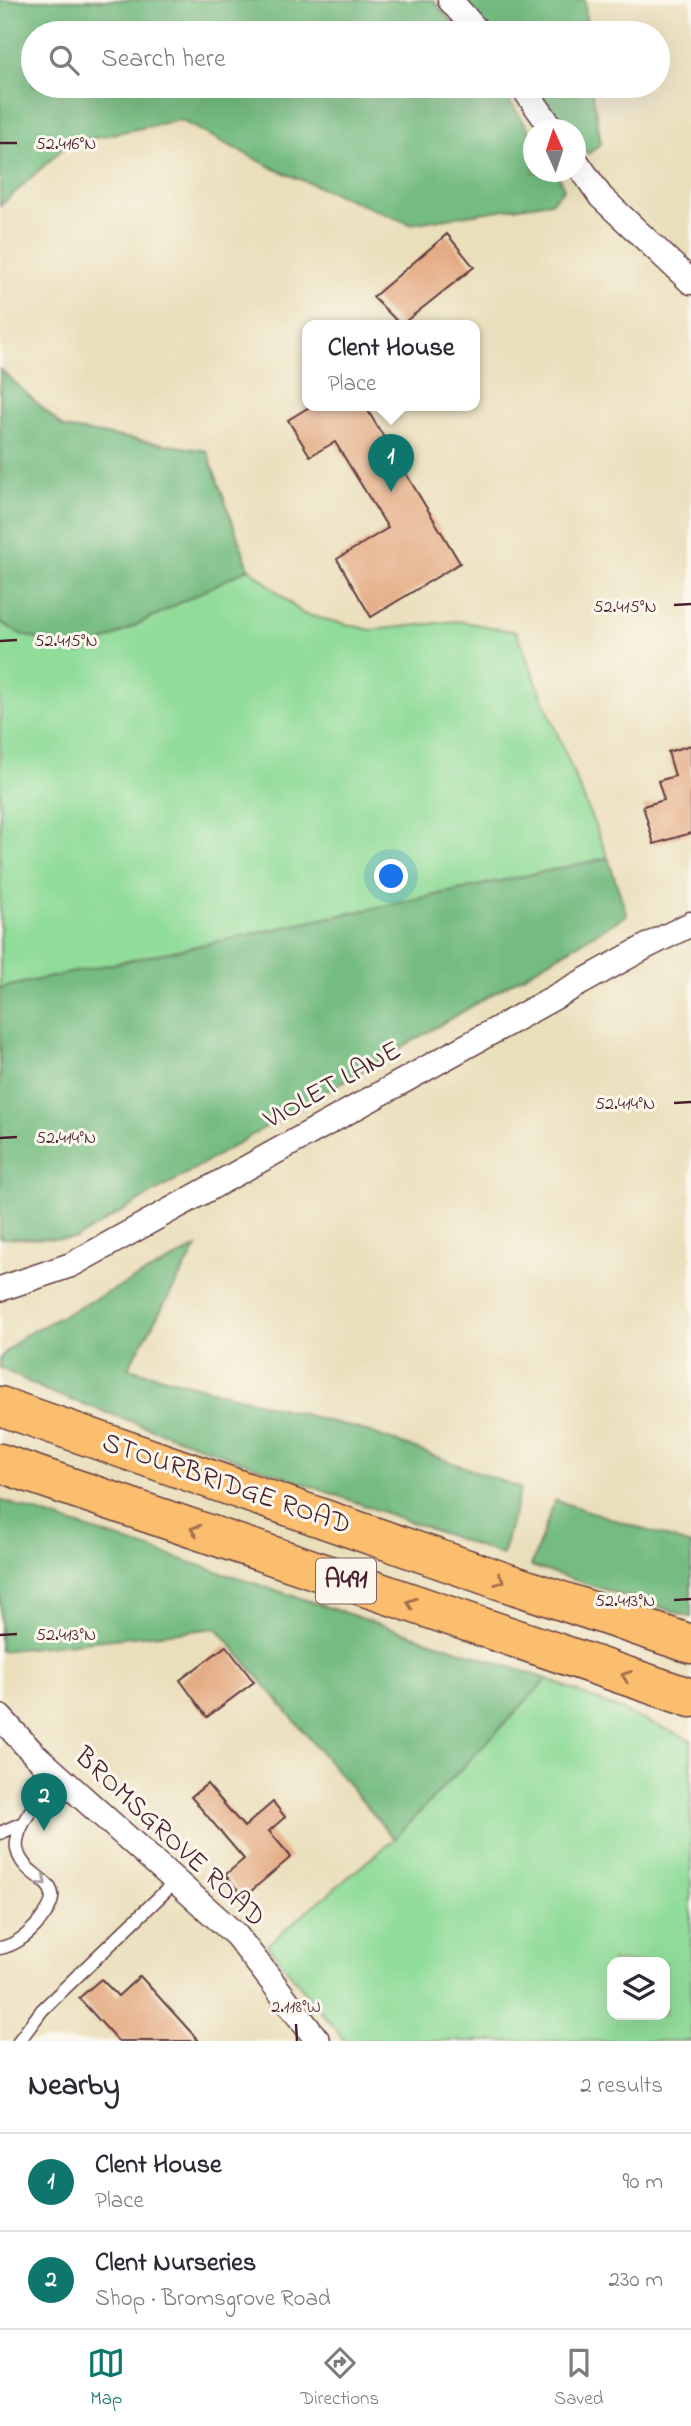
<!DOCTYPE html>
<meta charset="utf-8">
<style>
:root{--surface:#fff;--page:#f2f2f3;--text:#2b2b33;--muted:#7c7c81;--line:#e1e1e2;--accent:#0f766e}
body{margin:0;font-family:"Indie Flower",sans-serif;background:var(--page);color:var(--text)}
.controls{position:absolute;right:21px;bottom:21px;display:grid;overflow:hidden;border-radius:14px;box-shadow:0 7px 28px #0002}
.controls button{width:63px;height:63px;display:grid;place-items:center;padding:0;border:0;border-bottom:2px solid var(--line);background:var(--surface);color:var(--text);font:35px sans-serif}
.compass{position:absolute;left:523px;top:119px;width:63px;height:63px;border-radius:50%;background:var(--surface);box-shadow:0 7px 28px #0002;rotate:357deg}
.you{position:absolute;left:392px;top:877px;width:24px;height:24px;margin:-18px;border:5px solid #fff;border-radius:50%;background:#1a73e8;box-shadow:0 0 0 10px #1a73e833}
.badge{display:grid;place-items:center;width:46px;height:46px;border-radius:50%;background:var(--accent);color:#fff;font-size:23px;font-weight:700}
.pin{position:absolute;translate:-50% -58px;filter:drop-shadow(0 2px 4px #0008)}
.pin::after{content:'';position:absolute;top:37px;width:24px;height:21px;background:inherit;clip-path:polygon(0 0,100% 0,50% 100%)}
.popup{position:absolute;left:302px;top:320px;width:178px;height:91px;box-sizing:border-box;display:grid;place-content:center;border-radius:14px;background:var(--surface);filter:drop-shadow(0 2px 5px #0005);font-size:23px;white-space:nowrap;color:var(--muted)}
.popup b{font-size:26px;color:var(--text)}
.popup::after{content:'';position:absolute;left:50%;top:100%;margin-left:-14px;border:14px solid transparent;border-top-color:var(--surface)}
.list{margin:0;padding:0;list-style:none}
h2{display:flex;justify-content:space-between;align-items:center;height:91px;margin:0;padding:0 28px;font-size:30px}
h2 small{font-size:23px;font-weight:400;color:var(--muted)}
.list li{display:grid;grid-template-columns:46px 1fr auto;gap:21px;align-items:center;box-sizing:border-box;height:98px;padding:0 28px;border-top:2px solid var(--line)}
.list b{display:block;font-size:26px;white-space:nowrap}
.list p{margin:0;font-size:23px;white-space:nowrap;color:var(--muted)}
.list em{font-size:23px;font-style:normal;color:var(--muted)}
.icon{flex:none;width:38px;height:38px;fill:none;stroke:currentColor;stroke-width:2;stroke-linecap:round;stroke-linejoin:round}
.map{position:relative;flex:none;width:691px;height:2041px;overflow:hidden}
.search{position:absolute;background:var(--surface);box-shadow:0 7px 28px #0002;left:21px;right:21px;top:21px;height:77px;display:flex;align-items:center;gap:18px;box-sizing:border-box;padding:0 24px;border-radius:38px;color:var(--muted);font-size:26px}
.sheet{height:287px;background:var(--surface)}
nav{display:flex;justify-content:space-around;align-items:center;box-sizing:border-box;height:98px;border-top:2px solid var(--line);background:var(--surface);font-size:19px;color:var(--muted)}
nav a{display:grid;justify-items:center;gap:4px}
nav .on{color:var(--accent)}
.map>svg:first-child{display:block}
.green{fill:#90dc99;stroke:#6d7e62;stroke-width:2;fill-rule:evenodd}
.forest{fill:#74bc81;stroke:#5f6e56;stroke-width:2}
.building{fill:#e4ab83}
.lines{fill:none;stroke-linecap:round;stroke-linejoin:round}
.service-casing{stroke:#623c41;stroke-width:15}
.minor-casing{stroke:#623c41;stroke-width:27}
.trunk-casing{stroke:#623c41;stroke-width:41}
.service{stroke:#fff;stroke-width:12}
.minor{stroke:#fff;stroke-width:24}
.trunk{stroke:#fbbe6e;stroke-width:38}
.oneway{stroke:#a26e4c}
.oneway2{stroke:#ae9aa0}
.ticks{fill:none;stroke:#4a1f2b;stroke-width:2.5}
.labels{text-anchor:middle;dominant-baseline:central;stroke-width:6;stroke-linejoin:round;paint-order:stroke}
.shield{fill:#fbf7ec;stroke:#7f6065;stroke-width:2}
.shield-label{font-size:26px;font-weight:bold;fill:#4a1f2b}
.street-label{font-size:28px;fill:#4a1f2b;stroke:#fbf7ec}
.ticks-label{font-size:18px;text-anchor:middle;fill:#4a1f2b;stroke:#fbf7ec;stroke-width:6;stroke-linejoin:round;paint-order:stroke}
</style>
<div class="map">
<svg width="691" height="2041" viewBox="0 0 691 2041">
<rect width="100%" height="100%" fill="#fbf7ec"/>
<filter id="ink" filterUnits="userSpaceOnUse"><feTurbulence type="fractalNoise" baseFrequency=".0143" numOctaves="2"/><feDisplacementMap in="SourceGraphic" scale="14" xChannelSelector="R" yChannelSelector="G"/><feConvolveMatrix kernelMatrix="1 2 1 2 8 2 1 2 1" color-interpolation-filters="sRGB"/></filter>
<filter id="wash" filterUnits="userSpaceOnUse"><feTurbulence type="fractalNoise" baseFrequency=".00686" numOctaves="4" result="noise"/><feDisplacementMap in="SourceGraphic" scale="28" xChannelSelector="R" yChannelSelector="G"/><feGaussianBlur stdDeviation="1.57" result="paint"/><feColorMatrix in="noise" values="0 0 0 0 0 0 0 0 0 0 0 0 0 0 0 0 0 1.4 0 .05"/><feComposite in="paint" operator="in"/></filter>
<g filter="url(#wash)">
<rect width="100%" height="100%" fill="#eadfbb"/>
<path class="green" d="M 249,568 L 303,614 L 371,630 L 458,621 L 516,632 L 608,858 L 0,988 L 0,622 L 21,634 L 81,653 Z
M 547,1679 L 691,1740 L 691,2041 L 345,2041 L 267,1945 L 394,1839 ZM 612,1962 L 665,1962 L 665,2015 L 612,2015 Z"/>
<path class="forest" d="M 0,0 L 433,0 L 461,33 L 33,33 L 33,86 L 499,86 L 533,136 L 534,172 L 557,172 L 564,189 L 551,202 L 410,224 L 277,170 L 180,120 L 69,143 L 0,206 Z
M 462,0 L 585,0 L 587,33 L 489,33 Z
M 532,86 L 591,86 L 601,143 L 588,154 L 576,139 L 576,130 L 568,129 Z
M 0,369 L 64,428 L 207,451 L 249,568 L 81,653 L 21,634 L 0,622 Z
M 608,858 L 627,915 L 75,1239 L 0,1238 L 0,988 Z
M 197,1247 L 128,1368 L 370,1432 L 521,1488 L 502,1555 L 47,1391 L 0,1368 L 0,1358 L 23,1336 Z
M 0,1500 L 547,1679 L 394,1839 L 217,1628 L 0,1651 Z
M 555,1500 L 691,1545 L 691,1617 L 531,1566 Z"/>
<g id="blocks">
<path class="building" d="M 447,234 L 474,267 L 401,325 L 373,297 Z
M 311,406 L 365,406 L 460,563 L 371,617 L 337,559 L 388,528 L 335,442 L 310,456 L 288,420 Z
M 691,745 L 691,833 L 654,844 L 643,806 L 664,800 L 658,781 L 675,776 L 668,752 Z
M 226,1646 L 254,1682 L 207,1717 L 180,1680 Z
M 207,1784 L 244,1827 L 273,1802 L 285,1817 L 269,1831 L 291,1857 L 244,1897 L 225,1875 L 244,1859 L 191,1797 Z
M 140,1976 L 199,2041 L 118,2041 L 79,1998 L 101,1979 L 118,1996 Z"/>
</g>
</g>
<g filter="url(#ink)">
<use href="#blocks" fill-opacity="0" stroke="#623c41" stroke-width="2"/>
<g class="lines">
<g class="service-casing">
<path id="service" d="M 0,1833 L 23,1823
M 0,1948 C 16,1945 29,1934 39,1922 C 76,1878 24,1884 17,1849 C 13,1826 45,1793 58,1775
M 19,2041 L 42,2010 L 176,1881"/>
</g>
<g class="minor-casing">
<path id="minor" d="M 450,0 L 479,33
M 522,86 L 553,130
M 576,161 L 601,197 L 691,282
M 0,1289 L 71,1265 L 649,945 L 691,924
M 0,1717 L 34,1754 L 236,1935 L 318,2041"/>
</g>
<g class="trunk-casing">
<path id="trunk" d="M 0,1406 L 505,1582 L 691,1644
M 0,1463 L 691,1698"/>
</g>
<use href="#service" class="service"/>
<use href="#minor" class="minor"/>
<use href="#trunk" class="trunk"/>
</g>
<defs><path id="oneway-chevron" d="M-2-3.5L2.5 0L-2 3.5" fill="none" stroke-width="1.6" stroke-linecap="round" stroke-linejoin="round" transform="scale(1.75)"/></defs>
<g class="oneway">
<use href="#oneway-chevron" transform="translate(195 1530) rotate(-161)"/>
<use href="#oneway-chevron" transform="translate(500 1580) rotate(19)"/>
<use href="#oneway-chevron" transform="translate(411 1603) rotate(-161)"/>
<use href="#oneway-chevron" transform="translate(626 1676) rotate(-161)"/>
</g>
<use class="oneway2" href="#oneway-chevron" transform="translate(42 1881) rotate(41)"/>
</g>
<path class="ticks" d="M 0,143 L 17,143M 674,605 L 691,604M 0,641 L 17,640M 674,1103 L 691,1102M 0,1138 L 17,1137M 674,1600 L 691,1599M 0,1635 L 17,1634M 296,2024 L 297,2041"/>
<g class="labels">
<rect class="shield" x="316" y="1558.5" width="60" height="45" rx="5"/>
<g class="shield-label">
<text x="346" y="1581">A491</text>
</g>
<g class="street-label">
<text transform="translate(333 1086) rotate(-29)">VIOLET LANE</text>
<text transform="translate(226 1485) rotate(19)">STOURBRIDGE ROAD</text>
<text transform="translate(169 1838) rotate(43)">BROMSGROVE ROAD</text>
</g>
</g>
<g class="ticks-label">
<text x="66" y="149">52.416°N</text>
<text x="625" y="612">52.415°N</text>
<text x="66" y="646">52.415°N</text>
<text x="625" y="1109">52.414°N</text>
<text x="66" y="1143">52.414°N</text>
<text x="625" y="1606">52.413°N</text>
<text x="66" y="1640">52.413°N</text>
<text x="296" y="2012">2.118°W</text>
</g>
</svg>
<div class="controls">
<button><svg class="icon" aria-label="layers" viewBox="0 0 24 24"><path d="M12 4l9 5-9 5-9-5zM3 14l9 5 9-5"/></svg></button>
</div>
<svg class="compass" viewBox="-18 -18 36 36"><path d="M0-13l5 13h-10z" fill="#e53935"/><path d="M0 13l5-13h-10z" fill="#7c7c81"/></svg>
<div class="you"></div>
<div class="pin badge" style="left:391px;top:492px">1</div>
<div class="popup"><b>Clent House</b>Place</div>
<div class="pin badge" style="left:44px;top:1831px">2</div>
<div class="search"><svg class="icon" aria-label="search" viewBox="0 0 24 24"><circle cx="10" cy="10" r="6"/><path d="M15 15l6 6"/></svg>Search here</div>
</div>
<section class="sheet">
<h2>Nearby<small>2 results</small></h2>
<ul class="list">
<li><span class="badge">1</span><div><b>Clent House</b><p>Place</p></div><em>90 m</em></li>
<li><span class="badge">2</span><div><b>Clent Nurseries</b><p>Shop · Bromsgrove Road</p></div><em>230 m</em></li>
</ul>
</section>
<nav>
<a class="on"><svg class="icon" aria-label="map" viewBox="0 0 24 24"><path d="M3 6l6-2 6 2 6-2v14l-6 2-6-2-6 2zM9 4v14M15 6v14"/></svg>Map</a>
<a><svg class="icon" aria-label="directions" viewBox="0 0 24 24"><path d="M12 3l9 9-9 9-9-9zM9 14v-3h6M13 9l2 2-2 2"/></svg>Directions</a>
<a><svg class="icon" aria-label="saved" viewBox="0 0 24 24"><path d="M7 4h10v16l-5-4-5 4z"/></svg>Saved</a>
</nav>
